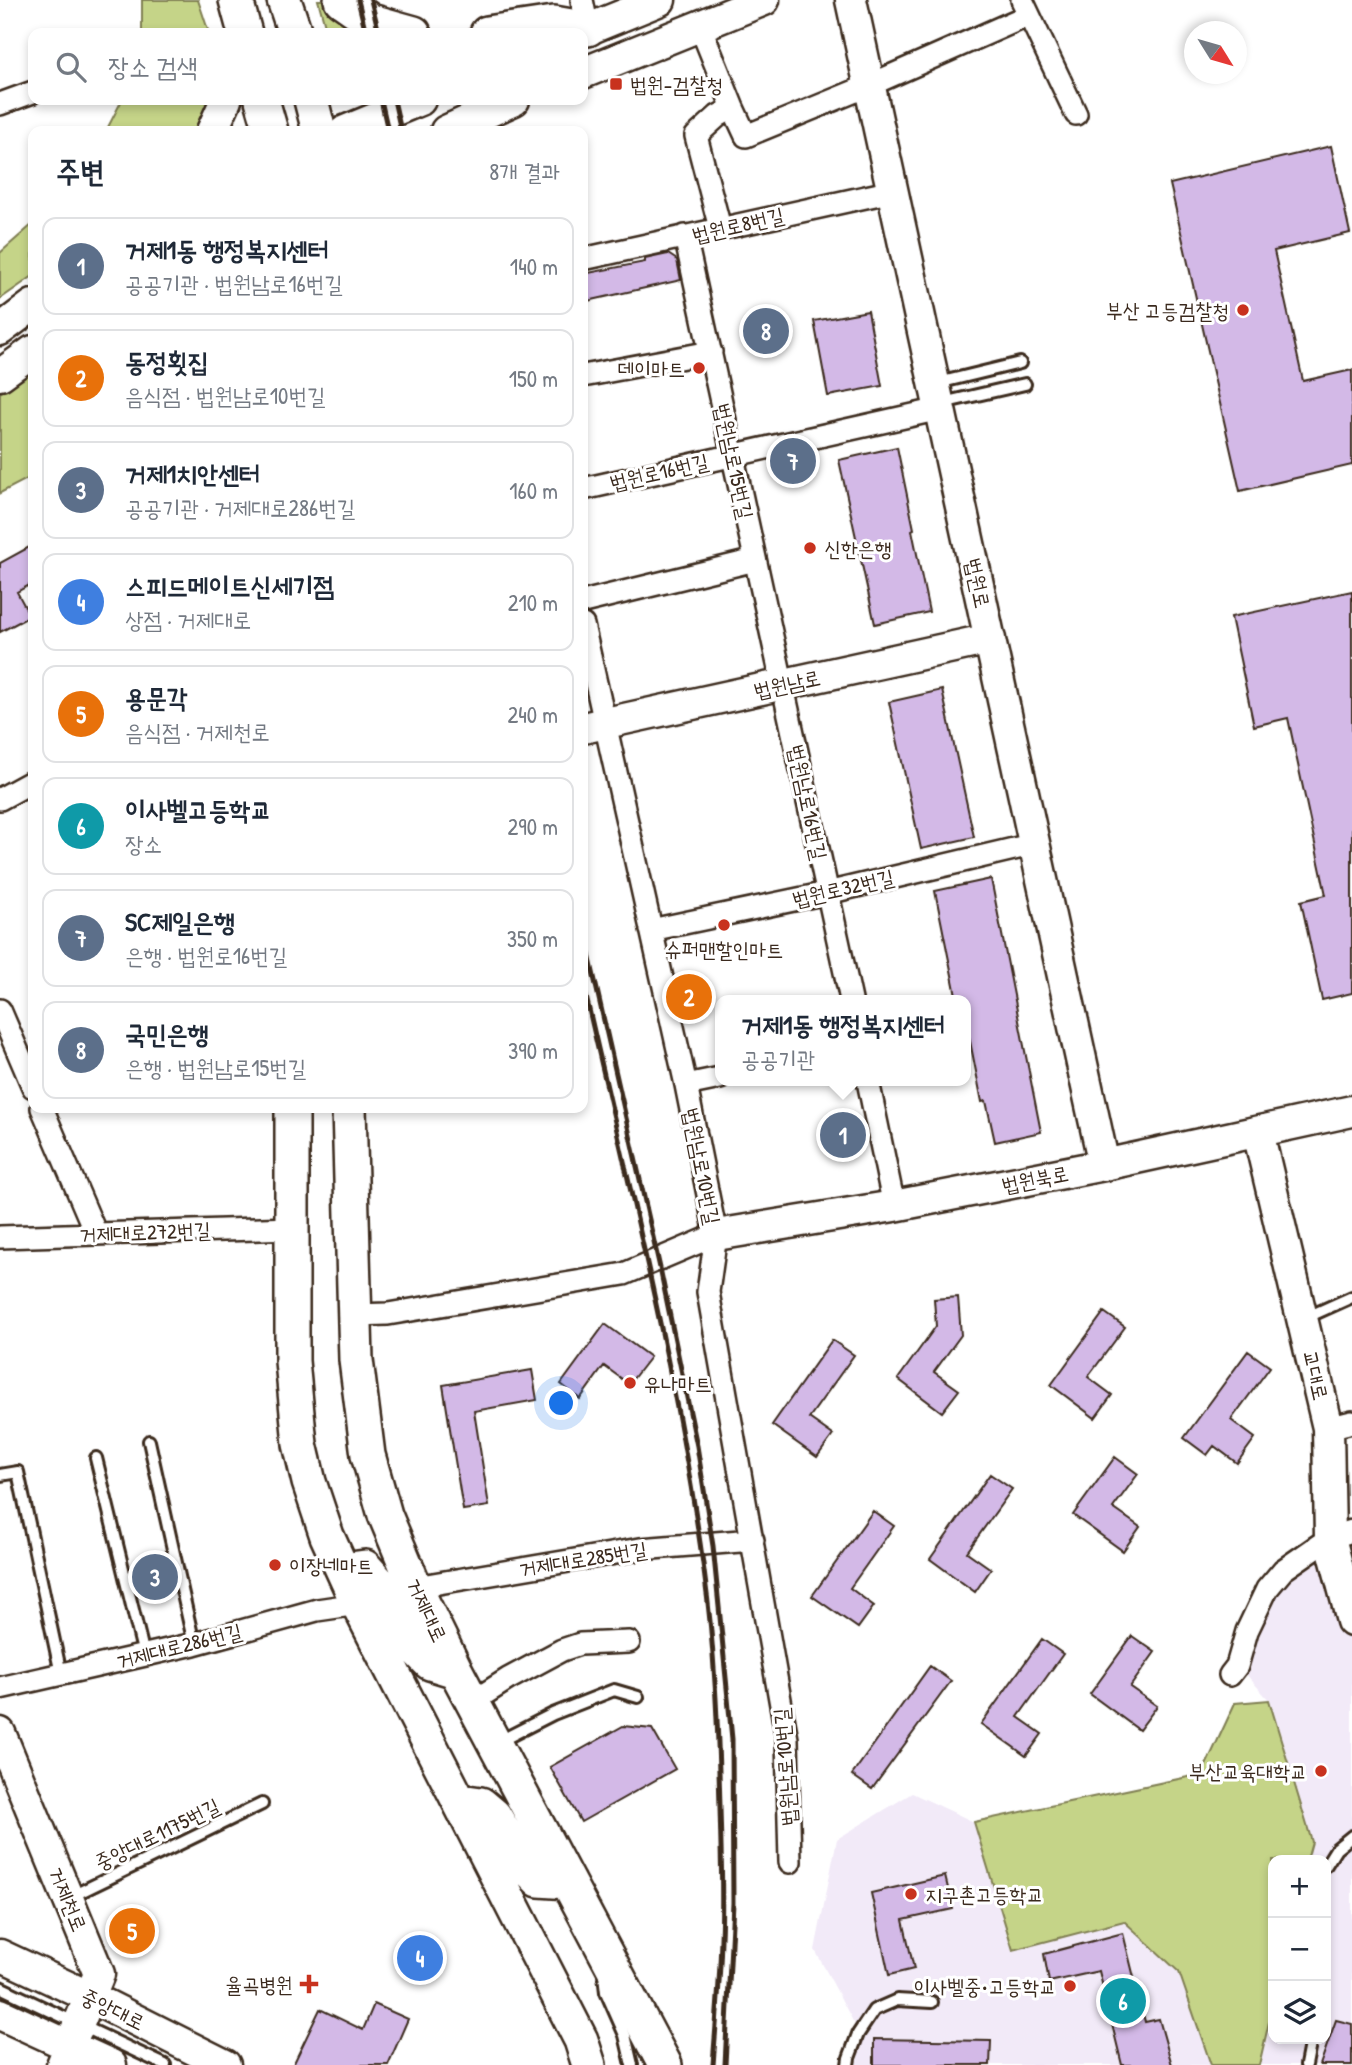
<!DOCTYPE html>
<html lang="ko">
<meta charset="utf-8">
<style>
:root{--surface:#fff;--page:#f6f6f7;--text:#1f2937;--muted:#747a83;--line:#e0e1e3;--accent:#c8321e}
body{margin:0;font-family:"Patrick Hand","Poor Story",sans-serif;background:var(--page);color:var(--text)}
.controls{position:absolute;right:21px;bottom:21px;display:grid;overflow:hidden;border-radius:14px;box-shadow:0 4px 10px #0003}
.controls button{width:63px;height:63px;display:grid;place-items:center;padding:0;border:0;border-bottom:2px solid var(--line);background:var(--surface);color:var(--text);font:35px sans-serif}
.compass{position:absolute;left:1184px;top:21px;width:63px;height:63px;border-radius:50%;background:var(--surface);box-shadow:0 4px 10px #0003;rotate:127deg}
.you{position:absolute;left:562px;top:1404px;width:24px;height:24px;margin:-18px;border:5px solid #fff;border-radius:50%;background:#1a73e8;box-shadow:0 0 0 10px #1a73e833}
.badge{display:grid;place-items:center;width:46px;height:46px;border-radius:50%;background:var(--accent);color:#fff;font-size:23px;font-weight:700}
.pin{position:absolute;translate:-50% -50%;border:4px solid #fff;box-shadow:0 2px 7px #0006}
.popup{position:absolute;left:715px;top:995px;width:256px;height:91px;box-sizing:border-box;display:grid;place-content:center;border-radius:14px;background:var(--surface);filter:drop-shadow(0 2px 5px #0005);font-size:23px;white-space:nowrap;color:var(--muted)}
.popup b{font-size:26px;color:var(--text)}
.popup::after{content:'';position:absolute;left:50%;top:100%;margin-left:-14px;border:14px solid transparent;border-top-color:var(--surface)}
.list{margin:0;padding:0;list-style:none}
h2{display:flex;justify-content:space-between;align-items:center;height:91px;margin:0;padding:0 28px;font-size:30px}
h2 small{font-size:23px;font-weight:400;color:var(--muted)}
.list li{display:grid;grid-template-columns:46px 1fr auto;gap:21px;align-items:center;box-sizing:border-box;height:98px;margin:0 14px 14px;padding:0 14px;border:2px solid var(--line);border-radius:14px}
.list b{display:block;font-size:26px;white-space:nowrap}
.list p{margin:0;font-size:23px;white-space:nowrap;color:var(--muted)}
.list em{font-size:23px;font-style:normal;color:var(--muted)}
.icon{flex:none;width:38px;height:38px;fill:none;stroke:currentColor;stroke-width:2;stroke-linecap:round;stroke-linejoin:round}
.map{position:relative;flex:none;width:1352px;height:2065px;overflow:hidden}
.search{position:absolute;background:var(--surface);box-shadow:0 4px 10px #0003;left:28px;top:28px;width:560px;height:77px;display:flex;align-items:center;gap:18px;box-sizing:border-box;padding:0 24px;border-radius:14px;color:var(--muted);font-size:26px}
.panel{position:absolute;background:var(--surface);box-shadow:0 4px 10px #0003;left:28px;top:126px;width:560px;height:987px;border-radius:14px}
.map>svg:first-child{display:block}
.built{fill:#f2eaf8}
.green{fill:#c5d488;stroke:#807f53;stroke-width:2}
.building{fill:#d3b9e7;stroke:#3b2a1e;stroke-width:2}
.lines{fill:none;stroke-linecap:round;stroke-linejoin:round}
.service-casing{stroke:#3b2a1e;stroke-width:16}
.minor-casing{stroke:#3b2a1e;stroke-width:26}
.secondary-casing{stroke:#3b2a1e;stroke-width:35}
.primary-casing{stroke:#3b2a1e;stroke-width:38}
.service{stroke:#fff;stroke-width:10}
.minor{stroke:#fff;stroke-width:21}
.secondary{stroke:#fff;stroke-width:30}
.primary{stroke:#fff;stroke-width:33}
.rail{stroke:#3b2a1e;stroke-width:5}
.poi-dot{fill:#c8321e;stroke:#fff;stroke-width:2.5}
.labels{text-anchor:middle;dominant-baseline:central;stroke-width:6;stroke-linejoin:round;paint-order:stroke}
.poi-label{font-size:21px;fill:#3b2a1e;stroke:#fff;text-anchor:start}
.street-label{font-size:21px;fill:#3b2a1e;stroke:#fff}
</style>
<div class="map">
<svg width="1352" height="2065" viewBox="0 0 1352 2065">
<rect width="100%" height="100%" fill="#fff"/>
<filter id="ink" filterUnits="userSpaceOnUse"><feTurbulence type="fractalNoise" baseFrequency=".0143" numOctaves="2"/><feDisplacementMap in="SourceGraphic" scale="14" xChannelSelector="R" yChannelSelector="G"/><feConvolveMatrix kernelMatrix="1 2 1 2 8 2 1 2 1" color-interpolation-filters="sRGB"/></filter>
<g filter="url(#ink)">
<path class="built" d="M 1352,1539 L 1352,2065 L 1259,2065 L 1273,2005 L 1273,2039 L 1326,2039 L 1326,1860 L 1307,1860 L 1312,1841 L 1269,1700 L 1237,1664 L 1283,1570 Z
M 912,1793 L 974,1822 L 1013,1950 L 1124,1920 L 1179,1972 L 1211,2065 L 856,2065 L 863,2040 L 815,1950 L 837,1839 Z"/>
<path class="green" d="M 142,0 L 198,0 L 209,33 L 142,33 Z
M 318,0 L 329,0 L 372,33 L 327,33 Z
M 122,100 L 213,100 L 203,131 L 106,131 Z
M 33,224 L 33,276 L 0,299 L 0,253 Z
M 33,369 L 33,476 L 0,493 L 0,393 Z
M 1269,1700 L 1312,1842 L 1307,1860 L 1273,1860 L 1273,2005 L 1259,2065 L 1211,2065 L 1179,1972 L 1124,1921 L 1013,1950 L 974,1822 L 1202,1774 L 1235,1703 Z"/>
<path class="building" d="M 1331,146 L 1350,233 L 1274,251 L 1303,381 L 1352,370 L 1352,465 L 1240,491 L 1170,184 Z
M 668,254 L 677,260 L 681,280 L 583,302 L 583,274 L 645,262 L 645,259 Z
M 868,311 L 882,386 L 828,396 L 814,321 Z
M 897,447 L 914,529 L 912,530 L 929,612 L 875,624 L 839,460 Z
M 33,545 L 33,583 L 17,592 L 30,616 L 0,632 L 0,563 Z
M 1352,591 L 1352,993 L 1322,1000 L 1301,901 L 1326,895 L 1288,718 L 1254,726 L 1231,617 Z
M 942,690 L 974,837 L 921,849 L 889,702 Z
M 991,879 L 1041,1132 L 995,1142 L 986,1101 L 982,1102 L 965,1016 L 965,1000 L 957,1000 L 935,891 Z
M 958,1297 L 961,1335 L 934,1372 L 959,1390 L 942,1412 L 898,1379 L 936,1326 L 934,1299 Z
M 1104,1312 L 1125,1327 L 1088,1377 L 1112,1395 L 1095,1418 L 1051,1385 Z
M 605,1324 L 650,1357 L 629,1384 L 604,1366 L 580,1399 L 561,1384 Z
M 832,1340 L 854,1355 L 809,1418 L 833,1435 L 817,1457 L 772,1425 Z
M 1248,1351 L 1270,1367 L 1231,1420 L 1255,1438 L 1237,1463 L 1214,1446 L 1207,1455 L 1184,1438 Z
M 532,1370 L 537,1400 L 474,1411 L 489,1506 L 463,1510 L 443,1385 Z
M 1115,1457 L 1138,1474 L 1113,1508 L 1140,1527 L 1123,1551 L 1073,1515 Z
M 990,1474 L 1012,1489 L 967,1552 L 991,1569 L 975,1592 L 930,1559 Z
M 873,1511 L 894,1526 L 850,1588 L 874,1606 L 858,1628 L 812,1596 Z
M 1132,1636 L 1155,1652 L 1130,1687 L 1157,1706 L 1139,1730 L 1090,1694 Z
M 1042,1639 L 1063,1654 L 1018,1717 L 1042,1734 L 1026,1756 L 981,1724 Z
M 930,1666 L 951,1681 L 872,1789 L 852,1775 Z
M 623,1726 L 652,1729 L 675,1769 L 581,1822 L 550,1767 Z
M 945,1876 L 953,1909 L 903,1920 L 914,1969 L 889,1975 L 871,1893 Z
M 1123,1933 L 1145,2022 L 1159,2019 L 1172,2065 L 1122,2065 L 1099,1971 L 1049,1982 L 1044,1954 Z
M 374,2004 L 408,2019 L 388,2065 L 293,2065 L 320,2009 L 363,2030 Z
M 1336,2020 L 1352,2024 L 1352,2065 L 1320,2065 Z
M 874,2039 L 991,2041 L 990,2065 L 874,2065 Z"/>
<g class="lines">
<g class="service-casing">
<path id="service" d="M 938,383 L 1020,363
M 942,403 L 1025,384
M 1303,1319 L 1352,1297
M 149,1441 L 194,1644
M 96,1458 L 144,1655
M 0,1475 L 18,1472 L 61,1674
M 498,1742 L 553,1714 L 614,1690 L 638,1697
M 1326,1865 L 1336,1849 L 1352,1836
M 70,1897 L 262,1804
M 604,1975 L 606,1992 L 625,2035 L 632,2065
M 0,1987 L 165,2065
M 848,2065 L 849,2058 L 858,2034 L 874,2010 L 897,2000 L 932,2002
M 1306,2065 L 1311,2039"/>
</g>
<g class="minor-casing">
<path id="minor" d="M 582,0 L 588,29
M 1022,0 L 1076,114
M 700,26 L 733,108 L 718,116 L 696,136 L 720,228
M 0,104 L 33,92
M 733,108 L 746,136 L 870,85 L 1029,15
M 685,236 L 851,1000
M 583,259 L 893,191
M 583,376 L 711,352
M 583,489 L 940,409
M 583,602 L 755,560
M 583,625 L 686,1085 L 716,1235 L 708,1292 L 787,1739 L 790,1862
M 0,799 L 33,781
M 651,930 L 827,893 L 1035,844
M 0,1010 L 33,1087
M 868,1081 L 894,1206
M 686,1085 L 720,1078
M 42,1108 L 96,1234
M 0,1237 L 291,1228
M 354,1315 L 388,1314 L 624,1274 L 716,1235
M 1328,1428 L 1352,1422
M 415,1587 L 640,1549 L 753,1540
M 1230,1675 L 1237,1666 L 1247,1631 L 1267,1589 L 1283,1570 L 1319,1545 L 1330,1538 L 1352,1531
M 0,1688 L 194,1644 L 317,1610 L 358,1604
M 472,1702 L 508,1679 L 562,1650 L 580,1644 L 629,1642"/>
</g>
<g class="secondary-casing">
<path id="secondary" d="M 851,0 L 1104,1165
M 579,33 L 660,0
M 583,73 L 764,0
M 212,131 L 226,100
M 345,131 L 420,100
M 446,131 L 514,100
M 0,330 L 33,305
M 0,375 L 33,351
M 583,728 L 990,639
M 1258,1132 L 1328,1428 L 1330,1538 L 1352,1621
M 716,1235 L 894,1206 L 1104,1165 L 1352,1111
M 0,1733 L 99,1974 L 62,2065
M 0,1955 L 90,1997 L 225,2065
M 0,2014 L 111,2065"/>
</g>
<g class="primary-casing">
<path id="primary" d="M 236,0 L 245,33
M 284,0 L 295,33
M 341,0 L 371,21 L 414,33
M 487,33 L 554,23 L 588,29
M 262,100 L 271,131
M 311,100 L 319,131
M 292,1108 L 292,1361 L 300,1444 L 309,1482 L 327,1536 L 358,1604 L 581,2040 L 589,2065
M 349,1108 L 356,1360 L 368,1455 L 385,1515 L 415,1587 L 456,1671 L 665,2065
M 343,1570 L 365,1567 L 381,1585 L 413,1646 L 430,1663 L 456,1671
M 460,1801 L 481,1804 L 494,1815 L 523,1864 L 539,1880 L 568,1882"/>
</g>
<use href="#service" class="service"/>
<use href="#minor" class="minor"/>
<use href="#secondary" class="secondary"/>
<use href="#primary" class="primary"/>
<path class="rail" d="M 358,0 L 366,33
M 371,0 L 379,33
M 381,100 L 388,131
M 394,100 L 401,131
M 583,928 L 660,1268 L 697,1446 L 713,1546 L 732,1739 L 733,1903 L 725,2065
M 583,983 C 627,1178 677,1373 704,1571 C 715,1649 718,1728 720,1807 C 721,1851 723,1895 721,1939 C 720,1981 716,2023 713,2065"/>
</g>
</g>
<g class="poi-dot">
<rect x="609" y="77" width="14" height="14" rx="3.5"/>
<circle cx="1243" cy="310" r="7"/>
<circle cx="699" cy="368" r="7"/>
<circle cx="810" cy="548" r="7"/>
<circle cx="724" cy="925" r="7"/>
<circle cx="630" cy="1383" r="7"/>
<circle cx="275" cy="1565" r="7"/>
<circle cx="1321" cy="1771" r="7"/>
<circle cx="911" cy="1894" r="7"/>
<path d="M305.5 1973.5h7v7h7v7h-7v7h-7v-7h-7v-7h7z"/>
<circle cx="1070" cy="1986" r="7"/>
</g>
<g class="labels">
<g class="poi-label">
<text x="630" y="84">법원-검찰청</text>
<text x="1229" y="310" text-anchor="end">부산 고등검찰청</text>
<text x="685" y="368" text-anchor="end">데이마트</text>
<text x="824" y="548">신한은행</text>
<text x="724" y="949" text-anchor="middle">슈퍼맨할인마트</text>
<text x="644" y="1383">유나마트</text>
<text x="289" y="1565">이장네마트</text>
<text x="1307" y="1771" text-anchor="end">부산교육대학교</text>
<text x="925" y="1894">지구촌고등학교</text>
<text x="293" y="1984" text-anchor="end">율곡병원</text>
<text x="1056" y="1986" text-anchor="end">이사벨중•고등학교</text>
</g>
<g class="street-label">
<text transform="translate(738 225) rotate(-13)">법원로8번길</text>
<text transform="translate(734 461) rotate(78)">법원남로15번길</text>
<text transform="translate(659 472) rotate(-13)">법원로16번길</text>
<text transform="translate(978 583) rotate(78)">법원로</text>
<text transform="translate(787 684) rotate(-12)">법원남로</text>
<text transform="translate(808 802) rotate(78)">법원남로16번길</text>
<text transform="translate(843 888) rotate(-13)">법원로32번길</text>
<text transform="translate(702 1166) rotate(79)">법원남로10번길</text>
<text transform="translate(1035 1179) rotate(-11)">법원북로</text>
<text transform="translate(145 1232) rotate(-2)">거제대로272번길</text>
<text transform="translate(1316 1375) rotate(77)">교대로</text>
<text transform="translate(583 1559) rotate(-9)">거제대로285번길</text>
<text transform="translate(427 1610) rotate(65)">거제대로</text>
<text transform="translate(179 1646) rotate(-14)">거제대로286번길</text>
<text transform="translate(785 1767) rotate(-94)">법원남로10번길</text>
<text transform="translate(157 1834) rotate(-26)">중앙대로1175번길</text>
<text transform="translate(68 1899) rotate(68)">거제천로</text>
<text transform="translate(113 2009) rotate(26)">중앙대로</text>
</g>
</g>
</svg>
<div class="controls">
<button>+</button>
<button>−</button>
<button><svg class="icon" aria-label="layers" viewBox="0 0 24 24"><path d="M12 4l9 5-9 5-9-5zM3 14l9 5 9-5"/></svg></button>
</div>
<svg class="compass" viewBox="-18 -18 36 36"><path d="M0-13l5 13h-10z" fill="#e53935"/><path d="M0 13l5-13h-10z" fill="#747a83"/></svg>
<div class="you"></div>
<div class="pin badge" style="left:843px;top:1135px;background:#5c6f8a">1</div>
<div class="popup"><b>거제1동 행정복지센터</b>공공기관</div>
<div class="pin badge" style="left:689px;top:997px;background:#e8710a">2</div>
<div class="pin badge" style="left:155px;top:1577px;background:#5c6f8a">3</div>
<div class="pin badge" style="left:420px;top:1958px;background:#3f7fe0">4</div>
<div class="pin badge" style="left:132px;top:1931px;background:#e8710a">5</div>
<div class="pin badge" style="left:1123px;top:2001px;background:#0f9aa8">6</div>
<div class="pin badge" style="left:793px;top:461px;background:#5c6f8a">7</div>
<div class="pin badge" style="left:766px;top:331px;background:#5c6f8a">8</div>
<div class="search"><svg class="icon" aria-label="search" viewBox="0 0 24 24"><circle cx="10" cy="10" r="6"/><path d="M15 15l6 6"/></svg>장소 검색</div>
<section class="panel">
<h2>주변<small>8개 결과</small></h2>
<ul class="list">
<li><span class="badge" style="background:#5c6f8a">1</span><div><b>거제1동 행정복지센터</b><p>공공기관 · 법원남로16번길</p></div><em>140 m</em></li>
<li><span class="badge" style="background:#e8710a">2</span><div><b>동정횟집</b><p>음식점 · 법원남로10번길</p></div><em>150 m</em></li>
<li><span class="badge" style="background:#5c6f8a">3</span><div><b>거제1치안센터</b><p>공공기관 · 거제대로286번길</p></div><em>160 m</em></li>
<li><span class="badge" style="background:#3f7fe0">4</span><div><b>스피드메이트신세기점</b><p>상점 · 거제대로</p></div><em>210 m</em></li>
<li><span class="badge" style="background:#e8710a">5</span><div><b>용문각</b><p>음식점 · 거제천로</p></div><em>240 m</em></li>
<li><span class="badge" style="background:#0f9aa8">6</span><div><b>이사벨고등학교</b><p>장소</p></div><em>290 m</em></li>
<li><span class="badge" style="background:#5c6f8a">7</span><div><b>SC제일은행</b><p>은행 · 법원로16번길</p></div><em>350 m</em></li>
<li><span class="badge" style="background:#5c6f8a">8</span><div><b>국민은행</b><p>은행 · 법원남로15번길</p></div><em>390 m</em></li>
</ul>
</section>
</div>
